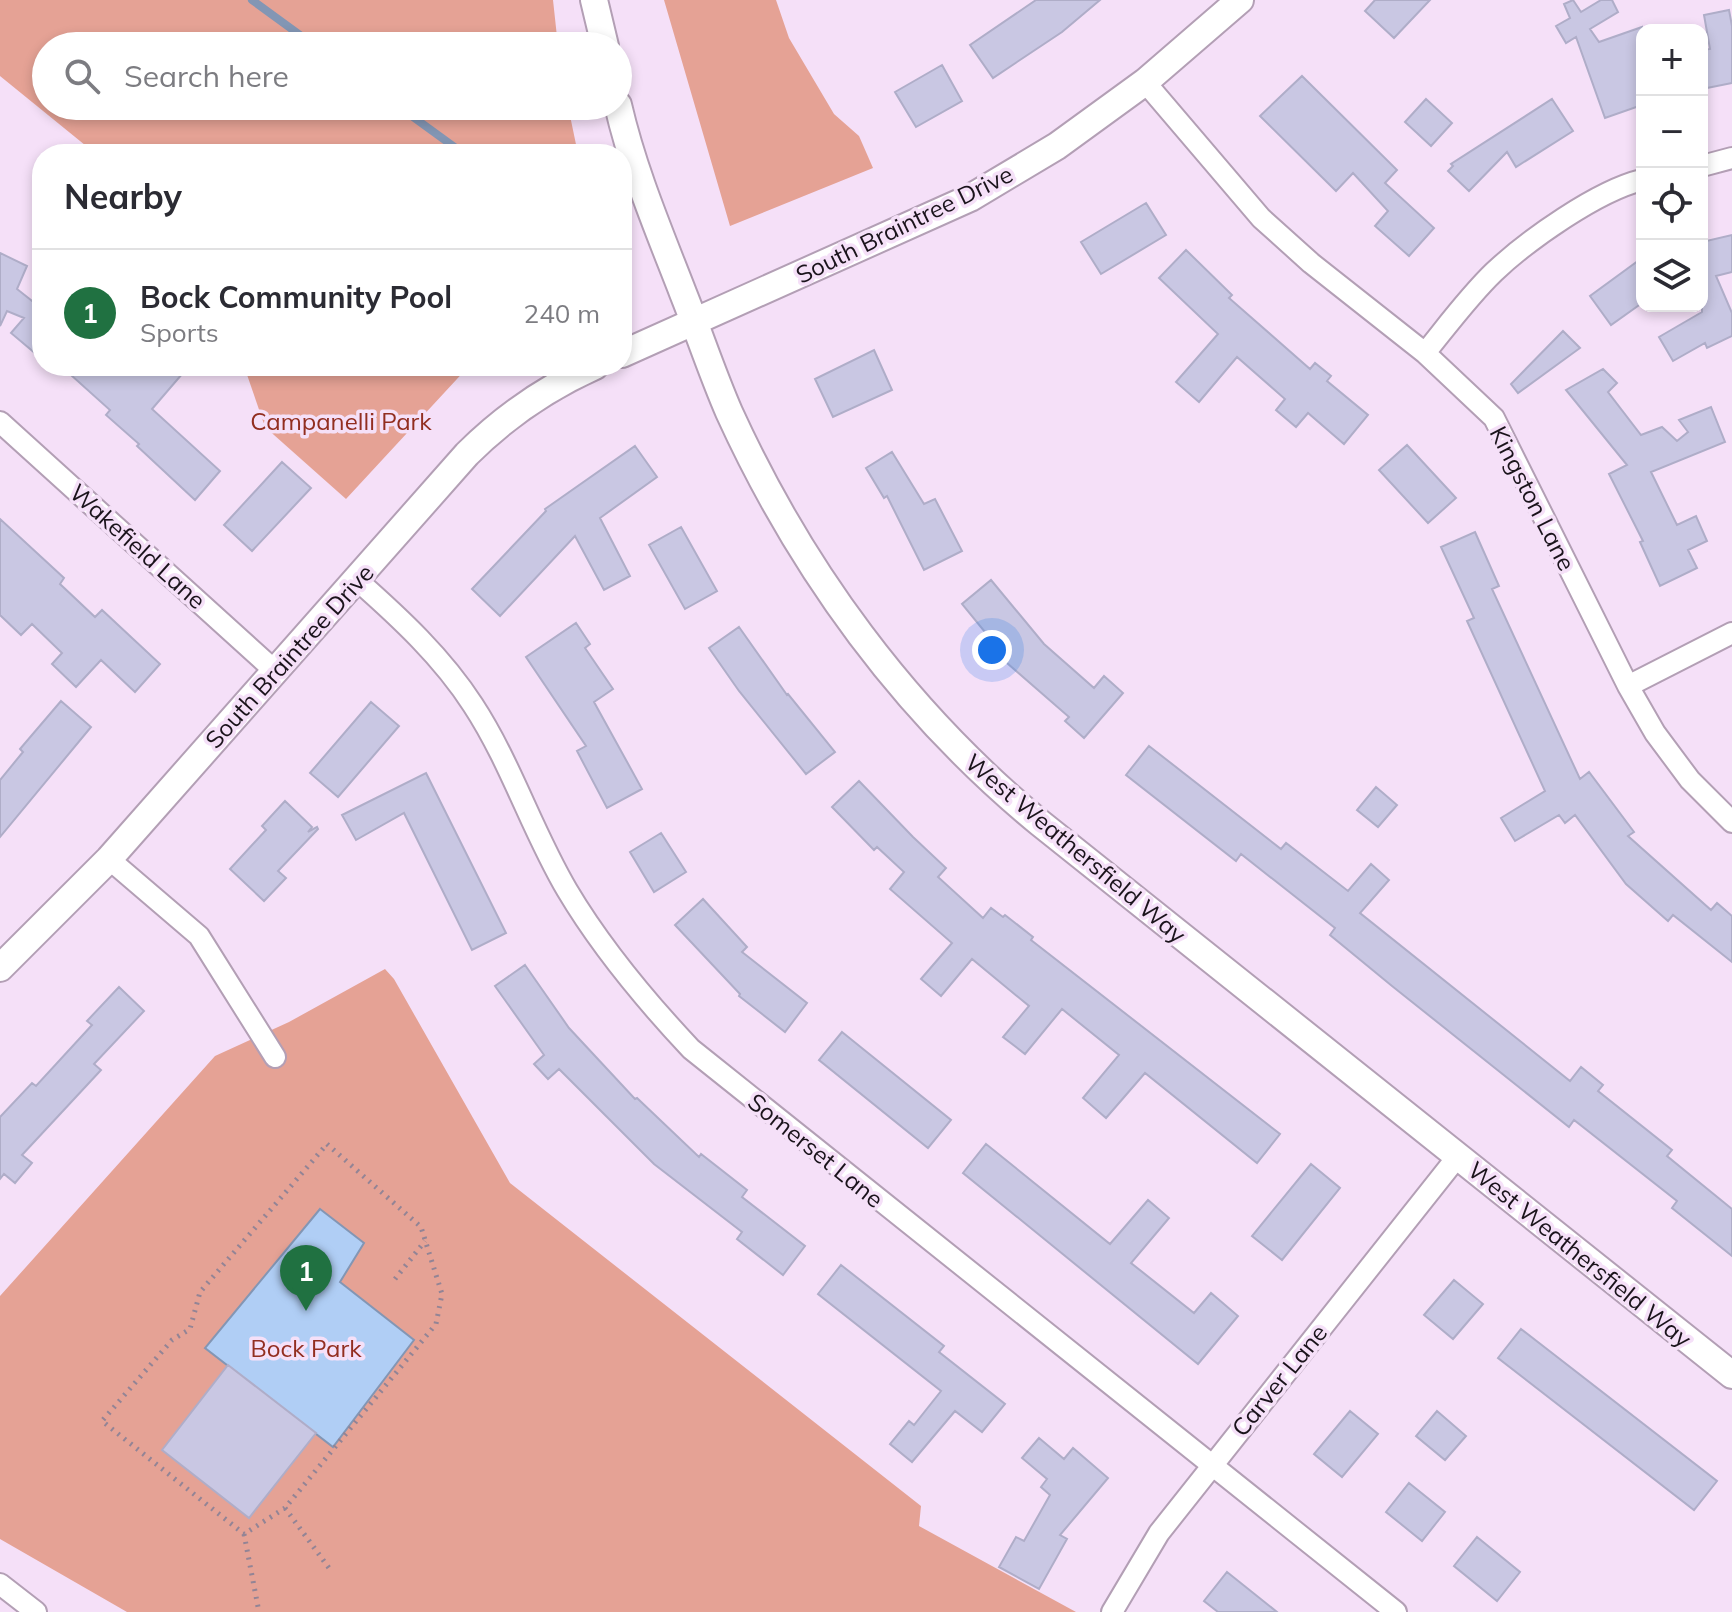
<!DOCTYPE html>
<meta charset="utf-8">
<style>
:root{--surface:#fff;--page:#f7f7f7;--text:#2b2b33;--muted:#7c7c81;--line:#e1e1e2;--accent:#207141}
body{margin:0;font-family:Mulish,sans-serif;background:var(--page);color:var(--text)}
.controls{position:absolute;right:24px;top:24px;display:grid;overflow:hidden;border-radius:16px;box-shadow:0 4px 12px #0003}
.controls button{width:72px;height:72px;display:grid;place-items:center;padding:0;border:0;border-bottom:2px solid var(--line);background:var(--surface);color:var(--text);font:40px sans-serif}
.you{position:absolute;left:992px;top:650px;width:28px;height:28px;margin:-20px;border:6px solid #fff;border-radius:50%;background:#1a73e8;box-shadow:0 0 0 12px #1a73e833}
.badge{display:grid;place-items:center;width:52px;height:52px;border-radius:50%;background:var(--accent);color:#fff;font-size:26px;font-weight:700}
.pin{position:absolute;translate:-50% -66px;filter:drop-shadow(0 2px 4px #0008)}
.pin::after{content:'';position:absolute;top:42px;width:28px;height:24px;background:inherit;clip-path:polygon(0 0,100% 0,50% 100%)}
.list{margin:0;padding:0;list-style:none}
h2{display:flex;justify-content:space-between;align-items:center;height:104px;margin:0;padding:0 32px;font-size:34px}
h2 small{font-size:26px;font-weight:400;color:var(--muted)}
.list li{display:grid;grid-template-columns:52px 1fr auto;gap:24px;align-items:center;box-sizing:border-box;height:128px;padding:0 32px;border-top:2px solid var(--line)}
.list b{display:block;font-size:30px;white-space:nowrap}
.list p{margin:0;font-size:26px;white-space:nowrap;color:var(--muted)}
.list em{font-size:26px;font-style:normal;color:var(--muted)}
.icon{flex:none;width:44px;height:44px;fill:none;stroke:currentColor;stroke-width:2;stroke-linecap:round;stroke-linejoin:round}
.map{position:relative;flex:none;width:1732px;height:1612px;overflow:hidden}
.search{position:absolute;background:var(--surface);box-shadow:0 4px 12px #0003;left:32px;top:32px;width:600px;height:88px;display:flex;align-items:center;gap:20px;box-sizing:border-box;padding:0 28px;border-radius:44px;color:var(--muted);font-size:30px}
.panel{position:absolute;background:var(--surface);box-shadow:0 4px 12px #0003;left:32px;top:144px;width:600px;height:232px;border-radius:32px}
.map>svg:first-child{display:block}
.green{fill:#e5a295}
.water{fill:#b0cef5;stroke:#8396b4;stroke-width:2}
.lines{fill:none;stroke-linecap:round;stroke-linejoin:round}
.stream{stroke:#8396b4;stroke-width:8}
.building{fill:#c9c7e3;stroke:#afadc8;stroke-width:2}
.minor-casing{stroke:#b39fb5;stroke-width:24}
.tertiary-casing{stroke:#b39fb5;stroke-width:30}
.path{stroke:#938495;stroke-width:5;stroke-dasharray:2 6;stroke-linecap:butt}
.minor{stroke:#fff;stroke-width:20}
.tertiary{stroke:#fff;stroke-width:26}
.labels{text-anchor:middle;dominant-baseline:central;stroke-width:7;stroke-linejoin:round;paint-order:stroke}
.street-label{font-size:24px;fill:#1a131b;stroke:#f5e0f8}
.park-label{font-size:24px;fill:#922e20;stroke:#f5e0f8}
</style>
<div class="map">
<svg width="1732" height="1612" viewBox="0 0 1732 1612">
<rect width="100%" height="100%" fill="#f5e0f8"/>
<path class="green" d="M 0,0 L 553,0 L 558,46 L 46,46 L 46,106 L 568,106 L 578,154 L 96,154 L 0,76 Z
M 664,0 L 776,0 L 789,38 L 834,114 L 859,136 L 873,168 L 730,226 Z
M 244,366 L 469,366 L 346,499 L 265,427 Z
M 385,969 L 394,979 L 510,1183 L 921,1506 L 919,1526 L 1076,1612 L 127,1612 L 0,1539 L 0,1296 L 215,1056 L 289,1022 Z"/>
<path class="water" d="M 320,1209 L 364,1243 L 340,1282 L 414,1340 L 333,1447 L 205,1348 Z"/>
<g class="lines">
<path class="stream" d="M 252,0 L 315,46
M 398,106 L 464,154"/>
</g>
<path class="building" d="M 1036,0 L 1100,0 L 1062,32 L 993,78 L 970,45 Z
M 1375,0 L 1430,0 L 1394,38 L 1365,11 Z
M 1573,0 L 1581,12 L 1601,0 L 1612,0 L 1618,12 L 1590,29 L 1599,42 L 1642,27 L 1642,105 L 1605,118 L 1576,37 L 1566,43 L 1556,26 L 1570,18 L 1564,4 Z
M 1729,10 L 1732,26 L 1732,83 L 1702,89 L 1702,50 L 1710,49 L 1704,15 Z
M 942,65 L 962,101 L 916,127 L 895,92 Z
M 1302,76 L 1397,170 L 1385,183 L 1434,228 L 1409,256 L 1375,226 L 1388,211 L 1353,173 L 1336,191 L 1260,116 Z
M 1426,99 L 1452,123 L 1431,146 L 1405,122 Z
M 1552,99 L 1573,131 L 1516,167 L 1507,152 L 1469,191 L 1448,171 L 1453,166 L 1451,164 Z
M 1146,203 L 1166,235 L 1101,274 L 1081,242 Z
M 1732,235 L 1732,272 L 1716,276 L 1732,313 L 1732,336 L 1707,348 L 1705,343 L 1673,361 L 1659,337 L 1702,312 L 1702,242 Z
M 1186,250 L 1232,295 L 1229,298 L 1310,369 L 1315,363 L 1331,376 L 1327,381 L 1368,415 L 1344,444 L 1308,413 L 1296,427 L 1276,410 L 1285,399 L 1237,357 L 1199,402 L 1176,382 L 1218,334 L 1159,278 Z
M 0,253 L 27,266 L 17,289 L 36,304 L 42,297 L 42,359 L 11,333 L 24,318 L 7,311 L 0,326 Z
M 1642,258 L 1642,303 L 1611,325 L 1590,296 Z
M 1563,331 L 1580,348 L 1518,393 L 1511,384 Z
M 874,350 L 892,390 L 833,417 L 815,379 Z
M 61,366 L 189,366 L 152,409 L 220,471 L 195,500 L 137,446 L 139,444 L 106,415 L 110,410 Z
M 1603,369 L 1617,383 L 1608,392 L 1641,435 L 1662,427 L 1677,441 L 1688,432 L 1679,420 L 1711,407 L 1725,442 L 1651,472 L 1677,525 L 1696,516 L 1707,541 L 1688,550 L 1697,568 L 1660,586 L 1640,542 L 1643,541 L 1609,474 L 1627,465 L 1566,390 Z
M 1407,445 L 1456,498 L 1428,523 L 1379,470 Z
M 635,446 L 657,477 L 600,518 L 630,576 L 604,590 L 575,536 L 500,616 L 472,589 L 546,511 L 545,509 Z
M 892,452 L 924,504 L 935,499 L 962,551 L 924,570 L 887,496 L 884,498 L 866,468 Z
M 282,462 L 311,488 L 252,551 L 224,525 Z
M 0,519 L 64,578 L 60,584 L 95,617 L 102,610 L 160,664 L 135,692 L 101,660 L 76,687 L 52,664 L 62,653 L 32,624 L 21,635 L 0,615 Z
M 681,527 L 717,591 L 685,609 L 649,545 Z
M 1475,532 L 1499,586 L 1492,589 L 1580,779 L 1589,772 L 1634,832 L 1628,836 L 1711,910 L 1717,903 L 1732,916 L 1732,962 L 1673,915 L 1668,921 L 1626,884 L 1575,815 L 1565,823 L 1559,815 L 1515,841 L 1501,818 L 1545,791 L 1467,621 L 1474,618 L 1441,547 Z
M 991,580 L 1044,644 L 1094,688 L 1104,676 L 1123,693 L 1084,738 L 1065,721 L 1069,717 L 999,656 L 982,635 L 985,632 L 962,604 Z
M 576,623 L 590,644 L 585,648 L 613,689 L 594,702 L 642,789 L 607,808 L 577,751 L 586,746 L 526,657 Z
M 739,627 L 787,695 L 788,694 L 835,752 L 806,774 L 739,691 L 709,648 Z
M 61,701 L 91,727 L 0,837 L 0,780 L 23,752 L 20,749 Z
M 371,702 L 399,726 L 338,797 L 310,773 Z
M 1149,746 L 1281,849 L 1286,843 L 1348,891 L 1371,864 L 1389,880 L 1360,913 L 1570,1081 L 1581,1067 L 1603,1085 L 1598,1091 L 1672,1150 L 1667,1156 L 1732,1209 L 1732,1256 L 1672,1208 L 1677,1201 L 1574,1120 L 1569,1127 L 1392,986 L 1330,935 L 1335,928 L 1241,854 L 1236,861 L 1126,775 Z
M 426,773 L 506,933 L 472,950 L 404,813 L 356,840 L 342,815 Z
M 859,781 L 913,837 L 946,868 L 938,877 L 983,918 L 991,908 L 1003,917 L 1005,915 L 1033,937 L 1031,940 L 1280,1134 L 1257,1163 L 1145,1073 L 1106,1118 L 1083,1098 L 1119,1055 L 1062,1009 L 1025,1054 L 1003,1037 L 1029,1006 L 972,959 L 941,996 L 921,979 L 952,943 L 890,889 L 904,872 L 877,847 L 874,850 L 832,807 Z
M 1376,787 L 1397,805 L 1378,827 L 1357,810 Z
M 285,801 L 312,827 L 308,832 L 317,827 L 318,829 L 278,871 L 286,878 L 264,901 L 230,869 L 266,830 L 262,826 Z
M 661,833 L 686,872 L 654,892 L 630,852 Z
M 703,899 L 747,947 L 742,952 L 807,1003 L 785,1032 L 739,996 L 740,994 L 675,925 Z
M 525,965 L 569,1028 L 635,1099 L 637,1098 L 699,1157 L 701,1154 L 747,1190 L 742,1197 L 805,1246 L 783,1275 L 737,1239 L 742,1232 L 654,1164 L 559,1069 L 548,1079 L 534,1064 L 544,1055 L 495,986 Z
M 119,987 L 144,1011 L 94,1064 L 101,1070 L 22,1155 L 32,1163 L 15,1183 L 4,1174 L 0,1179 L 0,1117 L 32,1083 L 36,1086 L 92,1025 L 87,1021 Z
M 842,1032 L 951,1120 L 928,1148 L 819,1060 Z
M 986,1144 L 1110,1244 L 1148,1200 L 1169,1218 L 1131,1263 L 1194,1313 L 1211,1293 L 1238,1316 L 1198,1364 L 963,1173 Z
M 1311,1164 L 1340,1188 L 1282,1260 L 1252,1236 Z
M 841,1265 L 944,1346 L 939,1352 L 1005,1404 L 982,1432 L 955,1411 L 912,1462 L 890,1444 L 909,1421 L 914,1425 L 941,1391 L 818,1294 Z
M 1454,1280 L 1483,1304 L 1453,1339 L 1424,1315 Z
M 1521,1329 L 1717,1481 L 1694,1510 L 1498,1358 Z
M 228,1365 L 316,1433 L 249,1518 L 162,1450 Z
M 1350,1411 L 1378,1434 L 1342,1477 L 1314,1454 Z
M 1437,1411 L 1466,1436 L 1445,1460 L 1416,1436 Z
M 1039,1438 L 1064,1459 L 1073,1448 L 1108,1478 L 1060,1535 L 1067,1539 L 1039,1589 L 999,1567 L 1016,1537 L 1024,1541 L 1050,1495 L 1041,1487 L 1047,1479 L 1022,1458 Z
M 1409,1483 L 1445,1512 L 1422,1541 L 1386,1512 Z
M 1477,1537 L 1520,1572 L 1497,1601 L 1454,1566 Z
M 1227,1572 L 1277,1612 L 1218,1612 L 1204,1601 Z"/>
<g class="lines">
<g class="minor-casing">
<path id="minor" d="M 1145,82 L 1261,218 L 1311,263 L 1425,353 L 1494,418 L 1628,686 L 1655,733 L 1690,780 L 1732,822
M 1702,166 L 1732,158
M 1425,353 C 1447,326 1469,296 1494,272 C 1528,240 1597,191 1642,180
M 0,422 L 275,671
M 357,580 C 400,618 442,657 473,705 C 511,763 532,831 567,890 C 602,949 645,1000 691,1049 L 1396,1612
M 1628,686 L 1732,633
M 109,859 L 199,936 L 275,1057
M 0,1584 L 36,1612
M 1112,1612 L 1159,1533 L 1458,1156"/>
</g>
<g class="tertiary-casing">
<path id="tertiary" d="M 594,0 L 605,46
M 618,105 C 633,170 659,231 683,293 C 699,333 712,373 729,412 C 801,570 905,712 1040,823 L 1732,1375
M 622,354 L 970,198 L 1057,146 L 1145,82 L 1240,0
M 0,968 L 109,859 L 467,454 C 505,416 546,388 595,366"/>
</g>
<path class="path" d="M 327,1144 L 421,1227 L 442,1294 L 436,1324 L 285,1508 L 244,1534 L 102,1421 L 172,1340 L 190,1329 L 200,1292 Z
M 395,1279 L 425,1241
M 285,1508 L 329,1568
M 244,1534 L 259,1612"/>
<use href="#minor" class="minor"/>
<use href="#tertiary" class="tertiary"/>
</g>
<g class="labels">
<g class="street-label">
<text transform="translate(904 224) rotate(-26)">South Braintree Drive</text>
<text transform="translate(1533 498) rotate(63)">Kingston Lane</text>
<text transform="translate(138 546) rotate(42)">Wakefield Lane</text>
<text transform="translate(289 656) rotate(-48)">South Braintree Drive</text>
<text transform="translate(1076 848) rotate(40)">West Weathersfield Way</text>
<text transform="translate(816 1150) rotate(39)">Somerset Lane</text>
<text transform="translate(1580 1254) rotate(39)">West Weathersfield Way</text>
<text transform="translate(1279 1380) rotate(-51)">Carver Lane</text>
</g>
<g class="park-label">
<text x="341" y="421">Campanelli Park</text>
<text x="306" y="1348">Bock Park</text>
</g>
</g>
</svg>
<div class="controls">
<button>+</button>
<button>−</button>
<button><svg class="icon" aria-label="locate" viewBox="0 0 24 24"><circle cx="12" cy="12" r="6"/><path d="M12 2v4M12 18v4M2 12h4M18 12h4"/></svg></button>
<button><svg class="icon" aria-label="layers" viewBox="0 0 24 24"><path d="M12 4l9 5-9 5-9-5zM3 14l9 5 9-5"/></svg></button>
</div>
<div class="you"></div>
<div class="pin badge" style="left:306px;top:1311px">1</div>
<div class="search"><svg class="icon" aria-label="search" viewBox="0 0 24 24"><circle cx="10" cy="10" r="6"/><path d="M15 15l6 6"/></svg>Search here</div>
<section class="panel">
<h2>Nearby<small></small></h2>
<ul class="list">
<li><span class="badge">1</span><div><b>Bock Community Pool</b><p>Sports</p></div><em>240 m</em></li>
</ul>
</section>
</div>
